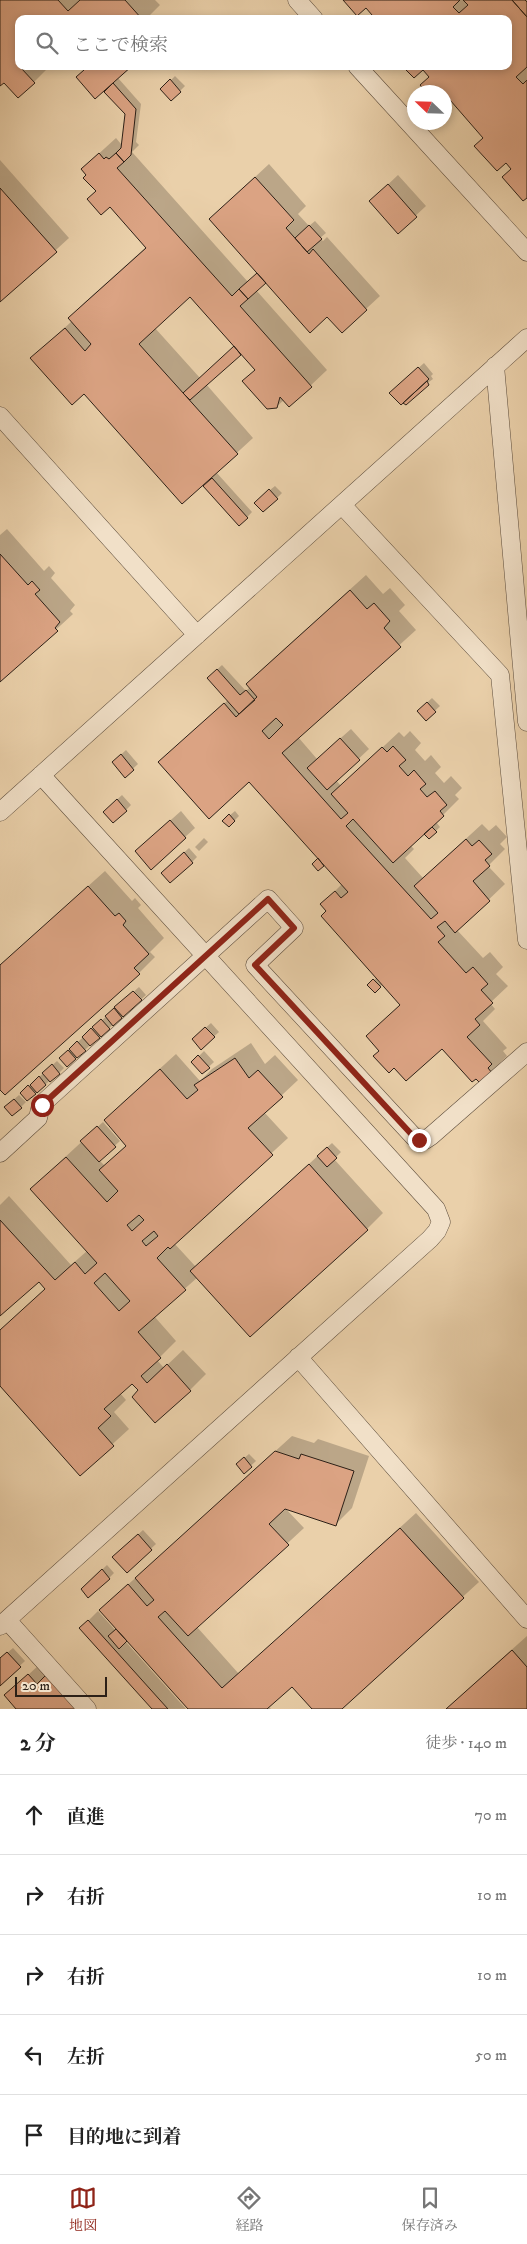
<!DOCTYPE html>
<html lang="ja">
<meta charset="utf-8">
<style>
:root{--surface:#fff;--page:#f6f6f6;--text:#222;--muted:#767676;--line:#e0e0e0;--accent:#8f2418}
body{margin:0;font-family:"IM FELL DW Pica","Noto Serif JP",serif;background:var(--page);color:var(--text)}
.compass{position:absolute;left:407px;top:85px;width:45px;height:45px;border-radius:50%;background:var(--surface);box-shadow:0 2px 8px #0003;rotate:293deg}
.scale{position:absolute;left:15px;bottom:12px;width:92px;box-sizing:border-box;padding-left:5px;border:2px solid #2c2017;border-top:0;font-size:14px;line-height:18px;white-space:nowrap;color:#2c2017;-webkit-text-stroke:4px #f1e0c8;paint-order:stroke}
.stop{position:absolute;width:15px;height:15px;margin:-11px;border:4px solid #8f2418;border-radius:50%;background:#fff}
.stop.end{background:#8f2418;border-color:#fff;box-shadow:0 1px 5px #0008}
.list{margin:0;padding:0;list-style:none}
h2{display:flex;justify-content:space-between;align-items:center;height:65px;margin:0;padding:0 20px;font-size:21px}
h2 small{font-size:16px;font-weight:400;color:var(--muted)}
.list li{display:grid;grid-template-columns:32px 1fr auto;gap:15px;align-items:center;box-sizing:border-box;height:80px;padding:0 20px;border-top:1px solid var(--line)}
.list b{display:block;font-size:19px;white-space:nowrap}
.list em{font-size:16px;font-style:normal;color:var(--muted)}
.icon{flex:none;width:28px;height:28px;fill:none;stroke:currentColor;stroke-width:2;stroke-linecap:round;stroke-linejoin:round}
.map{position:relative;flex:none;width:527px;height:1709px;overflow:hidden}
.search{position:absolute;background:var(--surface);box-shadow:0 2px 8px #0003;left:15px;right:15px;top:15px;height:55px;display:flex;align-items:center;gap:12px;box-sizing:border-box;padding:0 18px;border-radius:10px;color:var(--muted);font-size:19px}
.sheet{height:465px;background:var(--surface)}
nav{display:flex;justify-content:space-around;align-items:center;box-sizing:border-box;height:70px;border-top:1px solid var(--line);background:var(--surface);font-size:14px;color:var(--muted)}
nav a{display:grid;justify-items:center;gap:2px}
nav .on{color:var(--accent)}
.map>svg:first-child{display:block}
.shadow{fill:#0003;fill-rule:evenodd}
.building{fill:#dba383;stroke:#2c2017;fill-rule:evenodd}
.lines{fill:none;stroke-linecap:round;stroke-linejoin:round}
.service-casing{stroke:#5c4c3c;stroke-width:19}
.service{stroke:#f1e0c8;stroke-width:18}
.route{stroke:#8f2418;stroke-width:6}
</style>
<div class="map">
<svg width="527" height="1709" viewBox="0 0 527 1709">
<rect width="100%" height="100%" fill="#ead0aa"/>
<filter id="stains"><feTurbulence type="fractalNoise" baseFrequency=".004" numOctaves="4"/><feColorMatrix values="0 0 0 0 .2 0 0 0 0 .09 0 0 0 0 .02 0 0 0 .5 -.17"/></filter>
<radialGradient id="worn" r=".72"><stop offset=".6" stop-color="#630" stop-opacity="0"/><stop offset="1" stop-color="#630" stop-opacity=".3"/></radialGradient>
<path class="shadow" d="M 0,0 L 155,0 L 160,5 L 146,19 L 19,19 L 19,66 L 50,66 L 34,82 L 4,81 L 0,85 Z
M 344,0 L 527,0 L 527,196 L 512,168 L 444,92 L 428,92 L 421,85 L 430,76 L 423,68 L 404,66 L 508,66 L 508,19 L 374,14 L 366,6 Z
M 175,76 L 185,86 L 171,100 L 162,89 Z
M 118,78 L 141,104 L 136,142 L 139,145 L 132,152 L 248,282 L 258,273 L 224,206 L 269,164 L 306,206 L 298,214 L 309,226 L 315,221 L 326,233 L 320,238 L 323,241 L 327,237 L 380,296 L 342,331 L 327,315 L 266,281 L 256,290 L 327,370 L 289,406 L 284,400 L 276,407 L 256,369 L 242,353 L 206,384 L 253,438 L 216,472 L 252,512 L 240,525 L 203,484 L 84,393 L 32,358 L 72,321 L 69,318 L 85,302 L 146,247 L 97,191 L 82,169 L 116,138 L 121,144 L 123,142 L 126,114 L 109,86 ZM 190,296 L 236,346 L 200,378 L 155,328 Z
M 0,160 L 69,238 L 0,301 Z
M 398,175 L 426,206 L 398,232 L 380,192 Z
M 424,363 L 433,374 L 431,376 L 433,379 L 403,401 L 396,388 Z
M 275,486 L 282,493 L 277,498 L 260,498 Z
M 7,529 L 44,571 L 49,566 L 55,573 L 51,578 L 75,605 L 70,611 L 73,614 L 0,681 L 0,535 Z
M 366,575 L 383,594 L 390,588 L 405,605 L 399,611 L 416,630 L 298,737 L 317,759 L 351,729 L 369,749 L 336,780 L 341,786 L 399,732 L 404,737 L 410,731 L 421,743 L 415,750 L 425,761 L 431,755 L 441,767 L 435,773 L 444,783 L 451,776 L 462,788 L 455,795 L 459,799 L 436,822 L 440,827 L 436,831 L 425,832 L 410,845 L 414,849 L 405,858 L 423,878 L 482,824 L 489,831 L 496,825 L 507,837 L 500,844 L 505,849 L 488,866 L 505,884 L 457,930 L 483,958 L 490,952 L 503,967 L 496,974 L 508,986 L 490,1003 L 495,1009 L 483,1021 L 507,1048 L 503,1051 L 507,1056 L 481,1082 L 442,1047 L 381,1051 L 367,1036 L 401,1004 L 383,984 L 375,992 L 369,985 L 377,977 L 322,904 L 342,884 L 324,864 L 318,869 L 319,858 L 250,780 L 176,747 L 228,700 L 208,678 L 222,665 L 246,691 L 250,687 L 247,684 L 263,668 Z
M 432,698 L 440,706 L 426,719 L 418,711 Z
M 126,750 L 138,764 L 125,776 L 113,762 Z
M 122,795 L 131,805 L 126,810 L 109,807 Z
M 181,811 L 195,828 L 151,868 L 146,842 Z
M 235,811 L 239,816 L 229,826 L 229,816 Z
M 204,838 L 208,842 L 199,851 L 195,847 Z
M 189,848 L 197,857 L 192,862 L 167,868 Z
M 105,871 L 132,901 L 135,898 L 141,905 L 138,908 L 164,938 L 150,952 L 155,957 L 139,973 L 0,1088 L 0,965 Z
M 139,987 L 146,995 L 67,1066 L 60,1058 Z
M 211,1023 L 219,1032 L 201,1048 L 193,1039 Z
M 251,1043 L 265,1064 L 275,1055 L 298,1080 L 264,1112 L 288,1138 L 174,1243 L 196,1267 L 332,1143 L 341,1152 L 334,1159 L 383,1213 L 367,1229 L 198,1277 L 154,1316 L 176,1341 L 157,1360 L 164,1368 L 183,1350 L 206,1374 L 190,1390 L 140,1390 L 132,1382 L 120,1393 L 126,1400 L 114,1412 L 129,1429 L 80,1474 L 0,1384 L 0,1331 L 46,1288 L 39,1280 L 0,1315 L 0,1205 L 9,1196 L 71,1265 L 87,1251 L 48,1173 L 103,1122 L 120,1141 L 99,1160 L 105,1166 L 127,1145 L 121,1104 L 176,1054 L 200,1081 L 212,1069 Z
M 204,1051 L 214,1062 L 202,1073 L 193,1062 Z
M 57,1061 L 64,1068 L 59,1073 L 35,1093 L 21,1093 Z
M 19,1095 L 26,1102 L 21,1107 L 11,1102 Z
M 292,1436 L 314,1443 L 318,1439 L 369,1456 L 352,1508 L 336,1524 L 285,1508 L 304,1528 L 197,1627 L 239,1674 L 416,1513 L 479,1582 L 340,1709 L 313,1709 L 292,1685 L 268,1706 L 271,1709 L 190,1709 L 127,1640 L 125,1641 L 186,1709 L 154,1709 L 81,1628 L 98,1611 L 116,1631 L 117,1629 L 100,1610 Z
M 249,1454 L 256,1461 L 244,1472 L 242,1460 Z
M 143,1530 L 156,1544 L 127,1571 L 119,1552 Z
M 107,1565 L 114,1573 L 109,1578 L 82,1589 Z
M 527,1636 L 527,1709 L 446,1709 Z
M 13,1648 L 25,1661 L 0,1684 L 0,1659 Z
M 39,1665 L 83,1709 L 14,1709 L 16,1707 L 16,1686 Z"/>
<path class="building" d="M 0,0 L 58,0 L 68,11 L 80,0 L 125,0 L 142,19 L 19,19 L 19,66 L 22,66 L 21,68 L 35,83 L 18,98 L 4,83 L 0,86 Z
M 343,0 L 460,0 L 453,7 L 459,13 L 468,5 L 463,0 L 512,0 L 527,17 L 527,67 L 516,77 L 523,84 L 527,80 L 527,198 L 523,201 L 502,177 L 511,169 L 506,163 L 497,171 L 474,146 L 483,138 L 450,100 L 444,105 L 444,92 L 426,92 L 420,85 L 429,77 L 423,70 L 414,78 L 402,66 L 508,66 L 508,19 L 368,19 L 372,15 L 366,8 L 357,16 Z
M 512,0 L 525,0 L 527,2 L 527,17 Z
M 81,66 L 132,66 L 95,99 L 76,77 L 84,70 Z
M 170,79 L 181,92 L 171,101 L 160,89 Z
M 113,83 L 136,109 L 131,155 L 124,162 L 116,153 L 121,148 L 125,114 L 104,92 Z
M 99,153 L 104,159 L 106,157 L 109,159 L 116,153 L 124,162 L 117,168 L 232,296 L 239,289 L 248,299 L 240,306 L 312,387 L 289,407 L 280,397 L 277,408 L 267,409 L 242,381 L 255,370 L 190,297 L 139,344 L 238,454 L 182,504 L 84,394 L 72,405 L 30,358 L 65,328 L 85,351 L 91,344 L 68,318 L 146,248 L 110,207 L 101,215 L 87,199 L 96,191 L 83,178 L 86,175 L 81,169 Z
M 255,177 L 294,220 L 286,228 L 309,254 L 313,249 L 367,310 L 342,333 L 327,317 L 310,333 L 209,219 Z
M 388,184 L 417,217 L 398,234 L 369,201 Z
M 0,188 L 57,252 L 0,302 Z
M 309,225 L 322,239 L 307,252 L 295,238 Z
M 257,273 L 266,283 L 248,299 L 239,289 Z
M 234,346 L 241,355 L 190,400 L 183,393 Z
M 418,367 L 429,379 L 401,405 L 389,393 Z
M 427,381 L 429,385 L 406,405 L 403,403 Z
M 212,478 L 248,518 L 239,526 L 203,486 Z
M 269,489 L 278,499 L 263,512 L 254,503 Z
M 0,554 L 28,585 L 32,581 L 40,590 L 35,594 L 60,622 L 55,628 L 58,631 L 0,682 Z
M 350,590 L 367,609 L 374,603 L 390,621 L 384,628 L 401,647 L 282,753 L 341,819 L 348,813 L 331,794 L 382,747 L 387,752 L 393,746 L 406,760 L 399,766 L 408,776 L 414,770 L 426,784 L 420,789 L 427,797 L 435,791 L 447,805 L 440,811 L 444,816 L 393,863 L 353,819 L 346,826 L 431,919 L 438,913 L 414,886 L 466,839 L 472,846 L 479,840 L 492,854 L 485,860 L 490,866 L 473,881 L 490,901 L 455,933 L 445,921 L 437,927 L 445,936 L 438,942 L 466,973 L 473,967 L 488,984 L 481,990 L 493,1003 L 475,1019 L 480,1025 L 467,1037 L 492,1064 L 488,1068 L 492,1073 L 481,1084 L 476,1079 L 472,1082 L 442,1049 L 406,1081 L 394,1068 L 389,1073 L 373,1056 L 379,1051 L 366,1036 L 400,1005 L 321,916 L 326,911 L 320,904 L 335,891 L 341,898 L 348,892 L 249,782 L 209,819 L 158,762 L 224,703 L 236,717 L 257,697 L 246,684 ZM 276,718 L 283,725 L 269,739 L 262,731 Z
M 217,669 L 240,695 L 246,690 L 255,700 L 239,714 L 207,678 Z
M 427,702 L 436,712 L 426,721 L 417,711 Z
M 340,738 L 360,760 L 327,790 L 307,768 Z
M 121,754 L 134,770 L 125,778 L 112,762 Z
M 117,799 L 127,811 L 113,823 L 103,812 Z
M 229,814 L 235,821 L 229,827 L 222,821 Z
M 170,820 L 186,838 L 151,870 L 135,851 Z
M 432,827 L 437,832 L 429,839 L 424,834 Z
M 184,852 L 193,863 L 170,883 L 161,873 Z
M 318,858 L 324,866 L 318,871 L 312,864 Z
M 88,886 L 115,916 L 119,913 L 126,921 L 123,925 L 149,954 L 134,968 L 140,974 L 5,1095 L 0,1090 L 0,965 Z
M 373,979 L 381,987 L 375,993 L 367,985 Z
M 133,991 L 142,1000 L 123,1017 L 114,1007 Z
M 114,1008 L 122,1018 L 113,1026 L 105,1016 Z
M 101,1019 L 110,1029 L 101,1037 L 92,1027 Z
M 205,1027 L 215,1037 L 201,1050 L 192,1039 Z
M 91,1028 L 100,1038 L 90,1046 L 82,1037 Z
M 77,1041 L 86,1051 L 77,1058 L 69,1049 Z
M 68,1050 L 76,1059 L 67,1067 L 59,1058 Z
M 198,1055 L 210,1068 L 202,1074 L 191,1062 Z
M 235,1058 L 249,1078 L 258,1070 L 283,1097 L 248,1128 L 273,1155 L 170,1249 L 168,1247 L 157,1258 L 186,1290 L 138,1332 L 161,1358 L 141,1376 L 147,1383 L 167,1364 L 191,1391 L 155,1423 L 132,1397 L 138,1390 L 132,1384 L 104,1409 L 111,1416 L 98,1428 L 114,1446 L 80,1476 L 0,1386 L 0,1330 L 45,1289 L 39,1282 L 0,1316 L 0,1220 L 55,1280 L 75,1262 L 85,1274 L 97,1263 L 30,1189 L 66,1157 L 107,1202 L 118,1191 L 99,1170 L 126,1146 L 104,1120 L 160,1069 L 187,1099 L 198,1090 L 194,1085 ZM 139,1215 L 144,1220 L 132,1231 L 127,1225 ZM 154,1231 L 158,1236 L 146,1246 L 142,1241 ZM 105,1273 L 130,1301 L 119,1311 L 94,1283 Z
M 52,1064 L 60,1074 L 50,1082 L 42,1073 Z
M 39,1076 L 46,1085 L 37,1093 L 30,1085 Z
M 28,1085 L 36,1094 L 27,1101 L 20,1093 Z
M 14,1099 L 22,1108 L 12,1116 L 4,1107 Z
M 97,1126 L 116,1147 L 99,1162 L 80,1141 Z
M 327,1147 L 337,1158 L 327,1167 L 317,1156 Z
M 309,1164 L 368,1230 L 250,1337 L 190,1271 Z
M 275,1451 L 299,1459 L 301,1454 L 354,1471 L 336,1526 L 285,1509 L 269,1524 L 289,1545 L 188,1636 L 165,1611 L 158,1617 L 222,1688 L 400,1528 L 464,1598 L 342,1709 L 312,1709 L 292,1687 L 267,1709 L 188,1709 L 99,1610 L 128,1584 L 147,1606 L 154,1600 L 135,1578 Z
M 244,1457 L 252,1467 L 244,1474 L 236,1464 Z
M 138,1534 L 152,1550 L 127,1573 L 112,1557 Z
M 102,1569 L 110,1579 L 88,1598 L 81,1589 Z
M 88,1620 L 168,1709 L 152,1709 L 79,1628 Z
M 116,1629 L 127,1641 L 119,1649 L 108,1636 Z
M 512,1650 L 527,1667 L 527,1709 L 446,1709 Z
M 7,1652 L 21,1667 L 0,1686 L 0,1658 Z
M 28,1674 L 37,1684 L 47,1674 L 79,1709 L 16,1709 L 4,1695 Z"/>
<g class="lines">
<g class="service-casing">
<path id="service" d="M 297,0 L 314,19
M 357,66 L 527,252
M 495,366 L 527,722
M 0,416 L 197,635
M 342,505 L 500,675 L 527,940
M 0,812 L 527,338
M 0,1153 L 38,1118 L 41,1105 L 268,899 L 294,928 L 255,965 L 414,1137 L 425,1140 L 431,1136 L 527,1052
M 298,1357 L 527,1619
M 7,1620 L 87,1709
M 0,1626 L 430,1239 L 437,1231 L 441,1222 L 436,1209 L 41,775"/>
</g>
<use href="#service" class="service"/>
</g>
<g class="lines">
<path class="route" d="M 42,1105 L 268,899 L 294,928 L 255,965 L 414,1137 L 419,1140"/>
</g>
<rect width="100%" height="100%" filter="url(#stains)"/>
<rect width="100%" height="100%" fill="url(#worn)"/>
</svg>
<svg class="compass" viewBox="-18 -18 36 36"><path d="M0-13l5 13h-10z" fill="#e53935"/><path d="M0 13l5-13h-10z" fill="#767676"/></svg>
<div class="scale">20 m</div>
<div class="stop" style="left:42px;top:1105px"></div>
<div class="stop end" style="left:419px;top:1140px"></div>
<div class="search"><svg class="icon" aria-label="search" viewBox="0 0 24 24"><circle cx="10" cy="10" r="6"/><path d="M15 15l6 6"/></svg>ここで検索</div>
</div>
<section class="sheet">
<h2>2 分<small>徒歩 · 140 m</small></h2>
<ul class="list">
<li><svg class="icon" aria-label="ahead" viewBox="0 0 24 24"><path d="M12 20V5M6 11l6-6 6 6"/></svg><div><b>直進</b></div><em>70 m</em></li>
<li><svg class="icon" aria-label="right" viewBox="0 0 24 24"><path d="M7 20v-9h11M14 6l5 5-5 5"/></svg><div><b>右折</b></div><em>10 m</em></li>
<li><svg class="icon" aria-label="right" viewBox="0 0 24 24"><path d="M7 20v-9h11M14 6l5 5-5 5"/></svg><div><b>右折</b></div><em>10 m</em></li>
<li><svg class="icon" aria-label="left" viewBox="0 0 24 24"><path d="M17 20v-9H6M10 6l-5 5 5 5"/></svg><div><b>左折</b></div><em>50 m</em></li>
<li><svg class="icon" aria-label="arrive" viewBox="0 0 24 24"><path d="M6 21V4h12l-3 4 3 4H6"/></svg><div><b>目的地に到着</b></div></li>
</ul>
</section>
<nav>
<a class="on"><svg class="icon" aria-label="map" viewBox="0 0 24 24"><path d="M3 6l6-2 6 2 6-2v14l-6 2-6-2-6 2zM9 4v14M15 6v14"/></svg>地図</a>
<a><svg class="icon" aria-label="directions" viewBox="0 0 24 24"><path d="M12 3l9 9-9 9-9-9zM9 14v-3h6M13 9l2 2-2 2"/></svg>経路</a>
<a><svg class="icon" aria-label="saved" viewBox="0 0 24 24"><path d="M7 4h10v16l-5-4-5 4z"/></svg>保存済み</a>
</nav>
